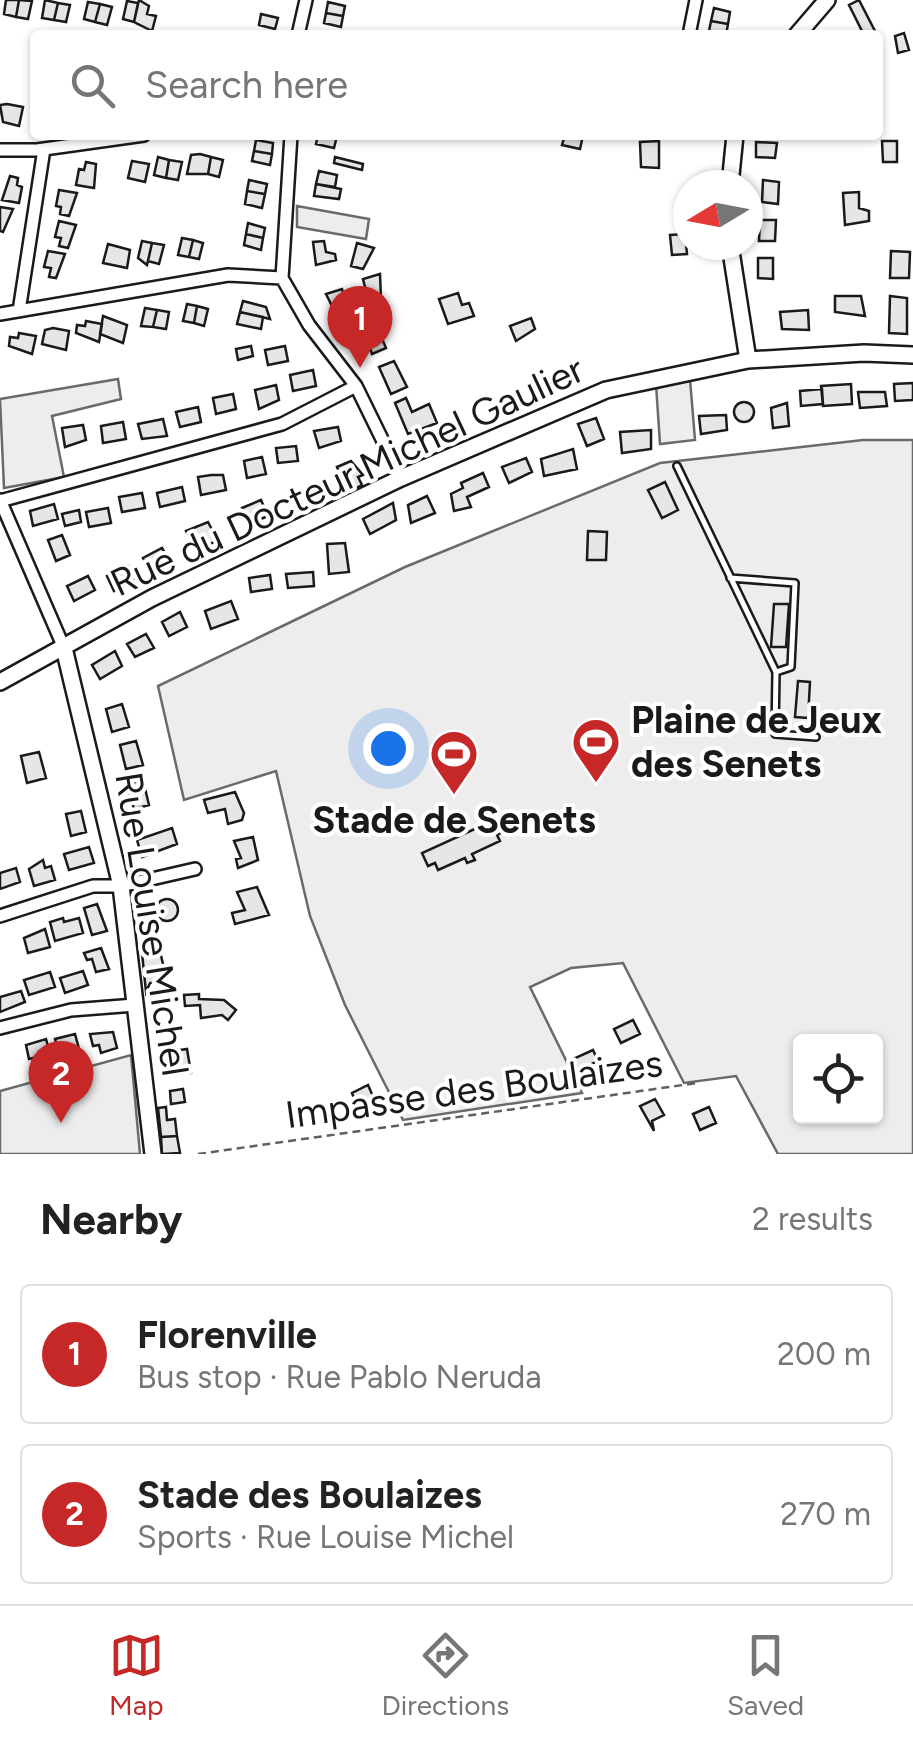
<!DOCTYPE html>
<meta charset="utf-8">
<style>
:root{--surface:#fff;--page:#f6f6f6;--text:#222;--muted:#767676;--line:#e0e0e0;--accent:#c62828}
body{margin:0;font-family:Figtree,sans-serif;background:var(--page);color:var(--text)}
.controls{position:absolute;right:30px;bottom:30px;display:grid;overflow:hidden;border-radius:10px;box-shadow:0 2px 8px #0004}
.controls button{width:90px;height:90px;display:grid;place-items:center;padding:0;border:0;border-bottom:2px solid var(--line);background:var(--surface);color:var(--text);font:50px sans-serif}
.compass{position:absolute;left:673px;top:170px;width:90px;height:90px;border-radius:50%;background:var(--surface);box-shadow:0 2px 8px #0004;rotate:260deg}
.you{position:absolute;left:388px;top:748px;width:35px;height:35px;margin:-25px;border:8px solid #fff;border-radius:50%;background:#1a73e8;box-shadow:0 0 0 15px #1a73e833}
.badge{display:grid;place-items:center;width:65px;height:65px;border-radius:50%;background:var(--accent);color:#fff;font-size:32px;font-weight:700}
.pin{position:absolute;translate:-50% -82px;filter:drop-shadow(0 2px 5px #0008)}
.pin::after{content:'';position:absolute;top:52px;width:35px;height:30px;background:inherit;clip-path:polygon(0 0,100% 0,50% 100%)}
.list{margin:0;padding:0;list-style:none}
h2{display:flex;justify-content:space-between;align-items:center;height:130px;margin:0;padding:0 40px;font-size:42px}
h2 small{font-size:32px;font-weight:400;color:var(--muted)}
.list li{display:grid;grid-template-columns:65px 1fr auto;gap:30px;align-items:center;box-sizing:border-box;height:140px;margin:0 20px 20px;padding:0 20px;border:2px solid var(--line);border-radius:10px}
.list b{display:block;font-size:38px;white-space:nowrap}
.list p{margin:0;font-size:32px;white-space:nowrap;color:var(--muted)}
.list em{font-size:32px;font-style:normal;color:var(--muted)}
.icon{flex:none;width:55px;height:55px;fill:none;stroke:currentColor;stroke-width:2;stroke-linecap:round;stroke-linejoin:round}
.map{position:relative;flex:none;width:913px;height:1154px;overflow:hidden}
.search{position:absolute;background:var(--surface);box-shadow:0 2px 8px #0004;left:30px;right:30px;top:30px;height:110px;display:flex;align-items:center;gap:25px;box-sizing:border-box;padding:0 35px;border-radius:10px;color:var(--muted);font-size:38px}
.sheet{height:450px;background:var(--surface)}
nav{display:flex;justify-content:space-around;align-items:center;box-sizing:border-box;height:140px;border-top:2px solid var(--line);background:var(--surface);font-size:28px;color:var(--muted)}
nav a{display:grid;justify-items:center;gap:5px}
nav .on{color:var(--accent)}
.map>svg:first-child{display:block}
.built{fill:#ededed;stroke:#6a6a6a;stroke-width:2.5;fill-rule:evenodd}
.building{fill:#e6e6e6;stroke:#1a1a1a;stroke-width:2.5}
.lines{fill:none;stroke-linecap:round;stroke-linejoin:round}
.lane-casing{stroke:#1a1a1a;stroke-width:10}
.street-casing{stroke:#1a1a1a;stroke-width:16}
.secondary-casing{stroke:#1a1a1a;stroke-width:20}
.path{stroke:#5f5f5f;stroke-width:2.5;stroke-dasharray:8 5;stroke-linecap:butt}
.lane{stroke:#fff;stroke-width:5}
.street{stroke:#fff;stroke-width:11}
.secondary{stroke:#fff;stroke-width:15}
.labels{text-anchor:middle;dominant-baseline:central;stroke-width:8;stroke-linejoin:round;paint-order:stroke}
.street-label{font-size:38px;fill:#1a1a1a;stroke:#fff}
.poi-label{font-size:38px;font-weight:bold;fill:#1a1a1a;stroke:#fff;text-anchor:start}
</style>
<div class="map">
<svg width="913" height="1154" viewBox="0 0 913 1154">
<rect width="100%" height="100%" fill="#fff"/>
<path class="built" d="M 297,206 L 369,219 L 366,239 L 297,227 Z
M 118,379 L 121,399 L 52,416 L 64,477 L 4,488 L 0,399 Z
M 690,379 L 695,440 L 660,444 L 656,384 Z
M 863,440 L 913,440 L 913,1154 L 778,1154 L 736,1076 L 684,1083 L 623,963 L 571,968 L 530,987 L 582,1093 L 403,1120 L 345,1005 L 310,916 L 276,771 L 184,800 L 158,686 L 405,567 L 660,463 ZM 800,1042 L 876,1042 L 876,1116 L 800,1116 Z
M 131,1055 L 140,1154 L 0,1154 L 0,1091 Z"/>
<path class="building" d="M 6,0 L 19,0 L 16,17 L 4,14 Z
M 19,0 L 32,1 L 28,19 L 16,17 Z
M 45,0 L 58,3 L 54,20 L 42,18 Z
M 139,0 L 149,6 L 147,14 L 156,16 L 152,31 L 134,22 Z
M 859,0 L 877,35 L 864,35 L 849,5 Z
M 127,1 L 138,3 L 134,22 L 123,19 Z
M 88,2 L 100,4 L 95,22 L 84,19 Z
M 328,2 L 345,6 L 343,16 L 326,13 Z
M 58,3 L 70,5 L 66,22 L 54,20 Z
M 100,4 L 112,7 L 107,25 L 95,22 Z
M 714,8 L 730,12 L 728,24 L 711,21 Z
M 326,13 L 343,16 L 341,27 L 324,23 Z
M 261,14 L 278,18 L 275,29 L 259,25 Z
M 711,21 L 728,24 L 726,35 L 709,31 Z
M 904,33 L 909,50 L 898,53 L 895,36 Z
M 7,104 L 23,107 L 19,126 L 3,122 L 0,105 Z
M 318,135 L 337,136 L 334,148 L 316,144 Z
M 576,135 L 582,140 L 580,149 L 562,145 L 565,135 Z
M 256,140 L 273,143 L 272,154 L 254,151 Z
M 659,141 L 659,168 L 641,167 L 640,142 Z
M 882,141 L 897,141 L 897,162 L 883,162 Z
M 756,142 L 777,143 L 775,158 L 756,157 Z
M 254,151 L 272,154 L 270,165 L 252,161 Z
M 200,154 L 211,157 L 208,174 L 187,174 L 191,155 Z
M 158,157 L 169,160 L 166,178 L 154,175 Z
M 211,157 L 223,160 L 219,177 L 208,174 Z
M 335,157 L 363,164 L 362,170 L 334,163 Z
M 169,160 L 182,162 L 178,180 L 166,178 Z
M 132,161 L 149,164 L 145,182 L 128,178 Z
M 86,162 L 96,164 L 94,188 L 76,185 L 79,169 L 84,170 Z
M 319,171 L 337,175 L 335,187 L 316,184 Z
M 10,176 L 18,178 L 17,185 L 22,187 L 19,203 L 2,200 Z
M 249,180 L 267,184 L 265,194 L 247,191 Z
M 763,180 L 779,182 L 778,204 L 762,202 Z
M 316,184 L 341,189 L 339,199 L 314,196 Z
M 59,190 L 77,193 L 69,216 L 60,214 L 61,207 L 56,206 Z
M 247,191 L 265,194 L 262,208 L 245,204 Z
M 859,192 L 859,208 L 869,211 L 869,221 L 845,225 L 843,193 Z
M 0,207 L 13,209 L 3,232 L 0,231 Z
M 760,220 L 776,220 L 775,241 L 759,241 Z
M 59,221 L 76,225 L 68,248 L 59,246 L 61,238 L 55,237 Z
M 248,223 L 265,228 L 263,238 L 246,234 Z
M 246,234 L 263,238 L 261,250 L 244,245 Z
M 685,234 L 687,254 L 672,255 L 670,235 Z
M 182,238 L 193,240 L 189,257 L 178,255 Z
M 193,240 L 203,243 L 199,259 L 189,257 Z
M 142,241 L 152,243 L 147,265 L 138,258 Z
M 324,241 L 326,252 L 335,254 L 336,260 L 316,265 L 313,242 Z
M 152,243 L 164,245 L 159,264 L 148,261 Z
M 357,243 L 374,248 L 363,269 L 351,266 Z
M 108,244 L 130,250 L 127,268 L 103,263 Z
M 48,251 L 65,254 L 56,278 L 49,277 L 51,268 L 44,267 Z
M 891,251 L 910,252 L 909,278 L 890,278 Z
M 758,258 L 773,258 L 773,279 L 758,278 Z
M 380,274 L 381,299 L 369,303 L 363,279 Z
M 342,289 L 349,312 L 337,316 L 326,294 Z
M 458,293 L 462,305 L 469,303 L 474,316 L 448,324 L 439,299 Z
M 835,296 L 861,296 L 865,316 L 835,312 Z
M 890,296 L 907,298 L 907,334 L 889,333 Z
M 243,301 L 266,307 L 270,319 L 240,312 Z
M 187,304 L 197,306 L 194,323 L 183,321 Z
M 197,306 L 208,309 L 204,326 L 194,323 Z
M 145,308 L 157,310 L 153,327 L 141,326 Z
M 157,310 L 169,312 L 166,329 L 153,327 Z
M 808,310 L 809,330 L 782,329 L 780,312 Z
M 240,312 L 263,317 L 261,329 L 237,324 Z
M 103,316 L 127,325 L 123,343 L 100,334 Z
M 531,318 L 535,329 L 516,341 L 510,326 Z
M 374,320 L 386,348 L 372,354 L 364,331 L 358,327 Z
M 86,321 L 102,324 L 99,342 L 76,333 L 77,325 L 85,326 Z
M 53,328 L 69,331 L 66,350 L 42,344 L 45,330 Z
M 19,333 L 36,336 L 32,354 L 9,346 L 10,337 L 18,338 Z
M 251,346 L 253,356 L 238,360 L 236,349 Z
M 285,346 L 288,361 L 268,365 L 265,350 Z
M 394,361 L 407,387 L 391,394 L 379,367 Z
M 313,370 L 316,386 L 293,391 L 290,375 Z
M 913,383 L 913,400 L 895,401 L 894,384 Z
M 851,384 L 852,404 L 823,406 L 821,386 Z
M 276,385 L 279,400 L 259,409 L 255,390 Z
M 822,389 L 823,404 L 801,406 L 800,391 Z
M 858,392 L 885,392 L 887,406 L 860,408 Z
M 233,394 L 236,409 L 216,414 L 213,398 Z
M 406,398 L 412,412 L 429,404 L 437,423 L 408,434 L 395,403 Z
M734 412a10 10 0 1 1 20 0a10 10 0 1 1-20 0Z
M 787,403 L 789,426 L 773,428 L 771,408 Z
M 198,407 L 201,422 L 180,427 L 176,412 Z
M 726,415 L 727,430 L 701,434 L 699,416 Z
M 596,418 L 604,439 L 587,446 L 578,424 Z
M 163,419 L 167,436 L 142,439 L 138,424 Z
M 123,422 L 126,439 L 103,443 L 101,426 Z
M 83,425 L 86,440 L 65,447 L 62,428 Z
M 338,427 L 341,441 L 319,448 L 314,431 Z
M 651,430 L 651,449 L 622,453 L 620,432 Z
M 296,446 L 298,461 L 278,463 L 276,448 Z
M 573,449 L 577,469 L 544,476 L 541,459 Z
M 262,457 L 266,474 L 247,478 L 244,461 Z
M 526,458 L 532,472 L 509,483 L 502,467 Z
M 351,461 L 363,475 L 358,477 L 362,485 L 348,492 L 337,467 Z
M 483,473 L 489,487 L 467,497 L 471,507 L 454,511 L 451,494 L 463,488 L 461,483 Z
M 211,475 L 223,475 L 226,490 L 201,495 L 198,477 Z
M 665,482 L 678,510 L 662,518 L 648,490 Z
M 182,487 L 185,501 L 160,507 L 157,493 Z
M 142,493 L 145,508 L 122,512 L 119,497 Z
M 427,496 L 435,513 L 411,523 L 408,505 Z
M 261,500 L 268,516 L 249,524 L 242,508 Z
M 393,503 L 396,520 L 370,534 L 363,519 Z
M 54,504 L 58,519 L 33,526 L 30,511 Z
M 108,508 L 111,523 L 89,527 L 86,512 Z
M 79,510 L 81,522 L 65,526 L 62,514 Z
M 208,522 L 218,541 L 195,549 L 186,531 Z
M 588,531 L 607,532 L 606,560 L 587,560 Z
M 62,535 L 70,555 L 56,561 L 48,540 Z
M 345,543 L 349,572 L 329,574 L 327,544 Z
M 162,548 L 169,560 L 150,571 L 143,558 Z
M 129,566 L 136,579 L 114,591 L 107,576 Z
M 313,572 L 314,586 L 288,588 L 286,574 Z
M 270,575 L 272,589 L 251,592 L 249,578 Z
M 88,576 L 95,590 L 74,601 L 67,586 Z
M 231,601 L 238,619 L 211,629 L 205,611 Z
M 774,604 L 789,604 L 786,647 L 771,647 Z
M 180,612 L 187,627 L 169,636 L 162,622 Z
M 146,634 L 154,648 L 135,657 L 127,644 Z
M 115,651 L 122,666 L 100,679 L 92,665 Z
M 798,681 L 810,682 L 808,718 L 795,717 Z
M 122,704 L 129,727 L 112,732 L 106,709 Z
M 136,741 L 143,765 L 126,769 L 120,745 Z
M 39,752 L 46,778 L 27,783 L 21,756 Z
M 143,780 L 149,805 L 134,809 L 127,784 Z
M 235,792 L 244,813 L 242,820 L 228,824 L 225,809 L 208,813 L 204,800 Z
M 81,811 L 86,832 L 71,836 L 66,814 Z
M 501,817 L 507,830 L 497,835 L 500,841 L 472,854 L 475,860 L 467,863 L 465,858 L 438,870 L 435,863 L 428,866 L 422,853 Z
M 172,828 L 177,844 L 142,857 L 137,840 Z
M 253,837 L 258,860 L 238,868 L 236,859 L 241,858 L 234,841 Z
M 89,847 L 94,863 L 69,870 L 64,854 Z
M 43,860 L 45,868 L 51,866 L 55,880 L 34,886 L 29,869 Z
M 16,868 L 20,882 L 0,889 L 0,873 Z
M 257,887 L 269,915 L 235,924 L 232,913 L 245,910 L 237,892 Z
M156 910a11 11 0 1 1 22 0a11 11 0 1 1-22 0Z
M 97,904 L 107,931 L 92,935 L 84,908 Z
M 63,918 L 64,922 L 79,918 L 83,933 L 55,941 L 50,922 Z
M 45,929 L 50,947 L 28,953 L 24,938 Z
M 159,947 L 163,964 L 160,981 L 150,983 L 146,992 L 142,953 Z
M 101,948 L 109,969 L 96,972 L 92,959 L 87,960 L 84,953 Z
M 83,971 L 88,985 L 65,993 L 60,978 Z
M 50,972 L 55,987 L 29,995 L 24,980 Z
M 21,991 L 25,1002 L 0,1012 L 0,997 Z
M 199,994 L 199,999 L 224,1000 L 236,1010 L 228,1020 L 222,1015 L 201,1018 L 200,1005 L 185,1006 L 184,995 Z
M 633,1020 L 640,1034 L 621,1043 L 614,1029 Z
M 113,1032 L 117,1048 L 101,1053 L 99,1045 L 93,1046 L 90,1034 Z
M 75,1034 L 79,1049 L 59,1055 L 55,1039 Z
M 46,1039 L 50,1054 L 29,1059 L 26,1045 Z
M 187,1049 L 191,1073 L 176,1075 L 173,1051 Z
M 593,1050 L 598,1061 L 579,1070 L 573,1059 Z
M 368,1085 L 375,1101 L 358,1108 L 352,1093 Z
M 183,1089 L 185,1102 L 171,1104 L 170,1091 Z
M 655,1099 L 664,1115 L 652,1121 L 654,1131 L 640,1106 Z
M 166,1107 L 167,1120 L 175,1119 L 177,1136 L 161,1137 L 158,1108 Z
M 709,1107 L 716,1123 L 700,1130 L 693,1114 Z
M 177,1136 L 180,1153 L 162,1154 L 161,1137 Z"/>
<g class="lines">
<g class="lane-casing">
<path id="lane" d="M 677,466 L 776,672 L 775,734 L 816,737
M 730,578 L 795,583 L 791,667 L 776,672"/>
</g>
<g class="street-casing">
<path id="street" d="M 298,35 L 306,0
M 689,35 L 696,0
M 0,150 L 37,150 L 144,135
M 282,278 L 309,325 L 356,386 L 401,478
M 282,278 L 291,135
M 19,311 L 44,149
M 0,314 L 228,275 L 282,278
M 0,500 L 64,648
M 0,501 L 282,424 L 356,386
M 0,916 L 93,886 L 121,886 L 195,869
M 0,1028 L 71,1010 L 135,1005"/>
</g>
<g class="secondary-casing">
<path id="secondary" d="M 797,35 L 827,0
M 730,185 L 735,135
M 730,245 L 748,360
M 64,648 L 121,886 L 153,1154
M 0,682 L 152,598 L 401,478 L 606,390 L 748,360 L 864,353 L 913,355"/>
</g>
<path class="path" d="M 198,1154 L 697,1083"/>
<use href="#lane" class="lane"/>
<use href="#street" class="street"/>
<use href="#secondary" class="secondary"/>
</g>
<defs>
<g id="stadium-pin" transform="scale(2.5)"><path d="M0 17L-7.5 6A9.5 9.5 0 1 1 7.5 6Z" fill="#c62828" stroke="#fff"/><path d="M0-5a6.5 5 0 1 0 0 10a6.5 5 0 1 0 0-10ZM-3.5-1.8h7v3.6h-7Z" fill="#fff"/></g>
</defs>
<g fill-rule="evenodd">
<use href="#stadium-pin" x="596" y="742"/>
<use href="#stadium-pin" x="454" y="754"/>
</g>
<g class="labels">
<g class="street-label">
<text transform="translate(347 476) rotate(-25)">Rue du Docteur Michel Gaulier</text>
<text transform="translate(152 924) rotate(81)">Rue Louise Michel</text>
<text transform="translate(474 1089) rotate(-8)">Impasse des Boulaizes</text>
</g>
<g class="poi-label">
<text x="631" y="720">Plaine de Jeux<tspan x="631" dy="44">des Senets</tspan></text>
<text x="454" y="820" text-anchor="middle">Stade de Senets</text>
</g>
</g>
</svg>
<div class="controls">
<button><svg class="icon" aria-label="locate" viewBox="0 0 24 24"><circle cx="12" cy="12" r="6"/><path d="M12 2v4M12 18v4M2 12h4M18 12h4"/></svg></button>
</div>
<svg class="compass" viewBox="-18 -18 36 36"><path d="M0-13l5 13h-10z" fill="#e53935"/><path d="M0 13l5-13h-10z" fill="#767676"/></svg>
<div class="you"></div>
<div class="pin badge" style="left:360px;top:368px">1</div>
<div class="pin badge" style="left:61px;top:1123px">2</div>
<div class="search"><svg class="icon" aria-label="search" viewBox="0 0 24 24"><circle cx="10" cy="10" r="6"/><path d="M15 15l6 6"/></svg>Search here</div>
</div>
<section class="sheet">
<h2>Nearby<small>2 results</small></h2>
<ul class="list">
<li><span class="badge">1</span><div><b>Florenville</b><p>Bus stop · Rue Pablo Neruda</p></div><em>200 m</em></li>
<li><span class="badge">2</span><div><b>Stade des Boulaizes</b><p>Sports · Rue Louise Michel</p></div><em>270 m</em></li>
</ul>
</section>
<nav>
<a class="on"><svg class="icon" aria-label="map" viewBox="0 0 24 24"><path d="M3 6l6-2 6 2 6-2v14l-6 2-6-2-6 2zM9 4v14M15 6v14"/></svg>Map</a>
<a><svg class="icon" aria-label="directions" viewBox="0 0 24 24"><path d="M12 3l9 9-9 9-9-9zM9 14v-3h6M13 9l2 2-2 2"/></svg>Directions</a>
<a><svg class="icon" aria-label="saved" viewBox="0 0 24 24"><path d="M7 4h10v16l-5-4-5 4z"/></svg>Saved</a>
</nav>
